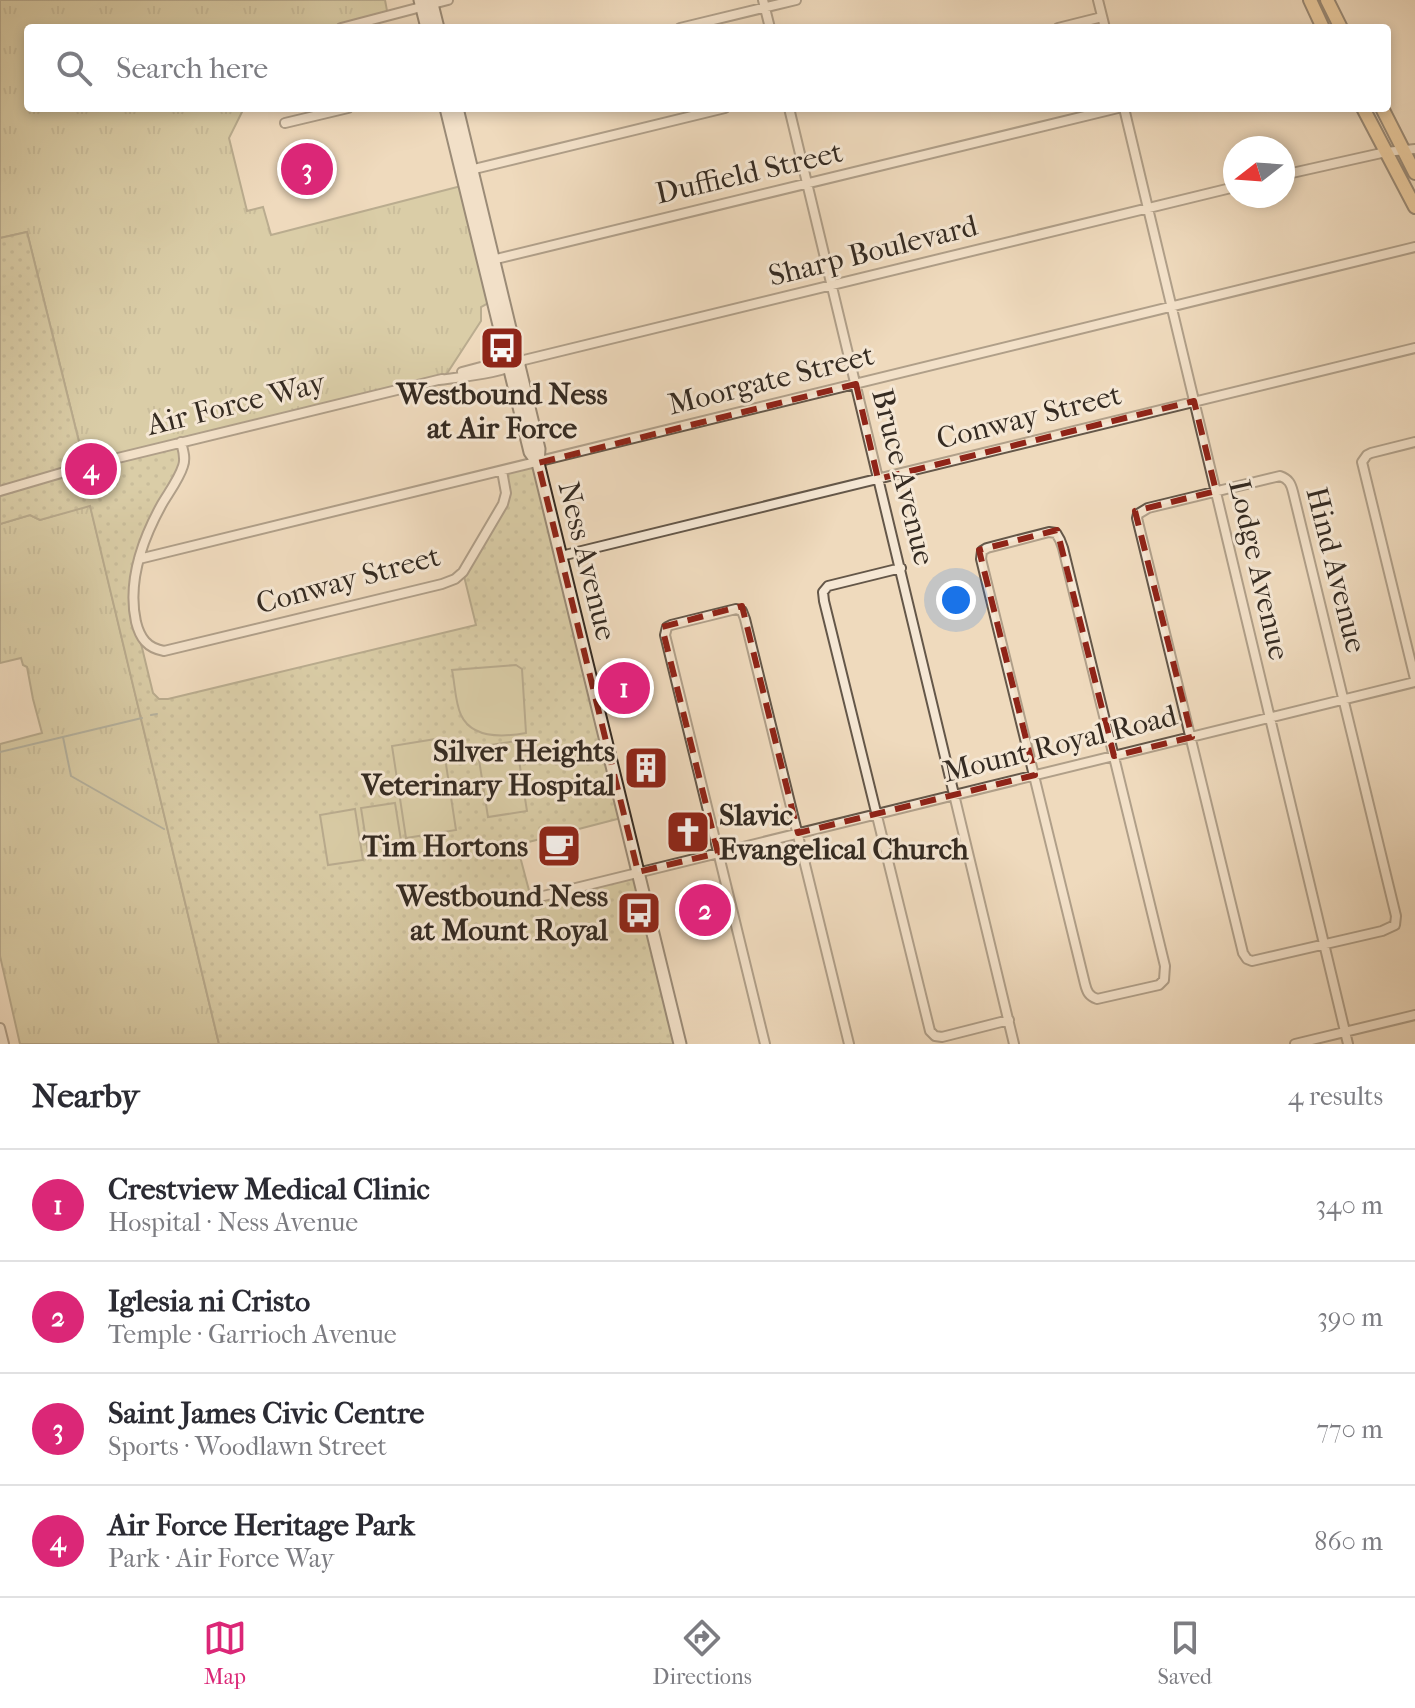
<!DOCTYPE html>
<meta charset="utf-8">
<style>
:root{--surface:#fff;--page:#f7f7f7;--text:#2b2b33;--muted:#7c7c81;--line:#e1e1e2;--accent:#db2777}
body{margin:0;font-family:"IM FELL French Canon",serif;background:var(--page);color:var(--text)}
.compass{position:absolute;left:1223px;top:136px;width:72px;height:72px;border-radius:50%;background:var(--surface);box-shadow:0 4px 12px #0003;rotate:253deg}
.you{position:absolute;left:956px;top:600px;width:28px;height:28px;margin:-20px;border:6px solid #fff;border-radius:50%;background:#1a73e8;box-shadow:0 0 0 12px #1a73e833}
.badge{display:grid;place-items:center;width:52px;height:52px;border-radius:50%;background:var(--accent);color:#fff;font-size:26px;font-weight:700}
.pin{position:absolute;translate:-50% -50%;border:4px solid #fff;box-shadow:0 2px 8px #0006}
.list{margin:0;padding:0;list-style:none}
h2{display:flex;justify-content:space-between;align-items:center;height:104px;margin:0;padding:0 32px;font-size:34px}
h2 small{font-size:26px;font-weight:400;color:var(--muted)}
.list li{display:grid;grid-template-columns:52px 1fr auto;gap:24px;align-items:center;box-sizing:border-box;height:112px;padding:0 32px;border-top:2px solid var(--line)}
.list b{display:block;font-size:30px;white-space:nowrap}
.list p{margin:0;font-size:26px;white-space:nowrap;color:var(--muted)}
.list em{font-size:26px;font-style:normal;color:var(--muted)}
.icon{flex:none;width:44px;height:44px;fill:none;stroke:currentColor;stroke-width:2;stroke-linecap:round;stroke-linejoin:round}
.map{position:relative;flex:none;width:1415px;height:1044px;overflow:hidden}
.search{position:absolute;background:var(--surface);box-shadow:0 4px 12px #0003;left:24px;right:24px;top:24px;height:88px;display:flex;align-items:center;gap:20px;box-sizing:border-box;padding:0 28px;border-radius:8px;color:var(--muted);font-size:30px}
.sheet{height:552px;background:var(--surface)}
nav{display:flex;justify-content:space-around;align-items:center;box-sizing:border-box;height:112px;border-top:2px solid var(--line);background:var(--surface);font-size:22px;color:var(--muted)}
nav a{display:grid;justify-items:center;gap:4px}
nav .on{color:var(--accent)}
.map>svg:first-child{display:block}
.grass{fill:url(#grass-tufts);stroke:#7a7457;stroke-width:2}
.park{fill:url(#park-dots);stroke:#7a7457;stroke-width:2}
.pitch{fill:#c0bd8c;stroke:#7a7457;stroke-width:2}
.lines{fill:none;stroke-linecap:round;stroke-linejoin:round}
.stream{stroke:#728179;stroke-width:2}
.minor-casing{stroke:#645749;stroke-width:12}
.secondary-casing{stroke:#352b22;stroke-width:15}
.trunk-casing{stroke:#352b22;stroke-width:16}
.minor{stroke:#f5e7d4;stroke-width:8}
.secondary{stroke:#f5e7d4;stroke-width:11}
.trunk{stroke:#e8bd7e;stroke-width:12}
.marked{fill:none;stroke:#8f2418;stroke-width:6;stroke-dasharray:16 10;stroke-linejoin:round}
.labels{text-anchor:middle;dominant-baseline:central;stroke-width:6;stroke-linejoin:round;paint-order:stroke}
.street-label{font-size:30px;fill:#352b22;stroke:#f5e7d4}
.poi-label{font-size:30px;font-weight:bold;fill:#352b22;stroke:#f5e7d4;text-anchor:end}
</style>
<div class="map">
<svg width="1415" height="1044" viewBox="0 0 1415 1044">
<defs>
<pattern id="grass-tufts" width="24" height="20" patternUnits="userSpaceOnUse" patternTransform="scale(2)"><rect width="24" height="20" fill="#c0bd8c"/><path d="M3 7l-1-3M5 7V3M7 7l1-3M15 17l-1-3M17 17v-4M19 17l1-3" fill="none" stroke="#9d9a72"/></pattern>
<pattern id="park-dots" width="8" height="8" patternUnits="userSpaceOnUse" patternTransform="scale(2)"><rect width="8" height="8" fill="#c0bd8c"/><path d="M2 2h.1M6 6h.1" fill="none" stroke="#9d9a72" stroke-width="1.8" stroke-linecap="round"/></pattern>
</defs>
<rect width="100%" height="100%" fill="#efdabd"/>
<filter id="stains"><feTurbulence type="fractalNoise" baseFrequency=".0025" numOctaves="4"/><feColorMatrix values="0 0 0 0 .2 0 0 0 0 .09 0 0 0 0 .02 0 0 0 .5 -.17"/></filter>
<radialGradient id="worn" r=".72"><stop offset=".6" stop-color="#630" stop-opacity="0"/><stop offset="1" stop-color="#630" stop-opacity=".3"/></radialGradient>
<path class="grass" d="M 0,0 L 385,0 L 388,16 L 341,28 L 28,28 L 28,108 L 244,108 L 229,138 L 247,211 L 263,207 L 271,235 L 465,185 L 492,301 L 481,307 L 481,321 L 444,378 L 85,466 L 27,232 L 0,238 Z
M 90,505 L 219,1044 L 20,1044 L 0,956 L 0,744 L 42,733 L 33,699 L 27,667 L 23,665 L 21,658 L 0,663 L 0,524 L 30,515 L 40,520 Z"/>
<path class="park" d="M 27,232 L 85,466 L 181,442 L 185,456 L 156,514 L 135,574 L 137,627 L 153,693 L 159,699 L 168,699 L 476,625 L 463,572 L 503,504 L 502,471 L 538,463 L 625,817 L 517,845 L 531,898 L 638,872 L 680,1044 L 219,1044 L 90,506 L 40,520 L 30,515 L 0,524 L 0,238 Z"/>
<path class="pitch" d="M 516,665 L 522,669 L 526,733 C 504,737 472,739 461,715 C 455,702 455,684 452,670 Z
M 442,738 L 456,830 L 406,838 L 392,746 Z
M 516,741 L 527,811 L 488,817 L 477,747 Z
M 395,803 L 403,853 L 369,859 L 361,808 Z
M 355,809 L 363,860 L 328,865 L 320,815 Z"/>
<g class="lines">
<path class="stream" d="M 151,715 L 157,714
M 63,737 L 71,776 L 164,829
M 0,752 L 142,718"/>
<g class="minor-casing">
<path id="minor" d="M 763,0 L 770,28
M 1098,0 L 1105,28
M 341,28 L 448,0
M 680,28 L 796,0
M 1058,28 L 1102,17
M 789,108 L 1014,1044
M 1124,108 L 1348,1044
M 285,123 L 348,108
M 466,171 L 725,108
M 1283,175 L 1386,152 L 1415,149
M 488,261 L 1118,108
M 462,372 L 511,359
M 439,380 C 460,377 509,373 524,360 L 1235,187
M 181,442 C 183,450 186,458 183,466 C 179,479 169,492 162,504 C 142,540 127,581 136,622 C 140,638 147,648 164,651 L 442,584 L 455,579 L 463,572 L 503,504 L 506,493 L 502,471
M 1415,442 L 1371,453 L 1367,455 L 1362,462 L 1415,679
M 1280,476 C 1289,479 1291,484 1293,492 L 1396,916 L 1395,925 L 1382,931 L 1252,961 L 1247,959 L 1243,953 L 1137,518 L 1138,514 L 1148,508 Z
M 0,491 L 85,466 L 442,379
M 1049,532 L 1056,533 L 1060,540 L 1063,548 L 1165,966 L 1164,980 L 1159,985 L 1097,999 C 1089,996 1087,992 1085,984 L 981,559 L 982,551 L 987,548 Z
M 561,556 L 1415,348
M 139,559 L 1415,247
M 901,568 L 828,586 L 823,592 L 824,601 L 930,1031 L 935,1036 L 942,1037 L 1009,1020
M 531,899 L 1415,682
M 0,1028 L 4,1044
M 765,1044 L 665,635 L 667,627 L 671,625 L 736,609 L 742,611 L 745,619 L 849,1044
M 1295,1044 L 1415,1015"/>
</g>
<g class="secondary-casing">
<path id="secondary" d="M 420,0 L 427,28
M 431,0 L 438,28
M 446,108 L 530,452 L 538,463
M 457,108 L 539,449 L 538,463 L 680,1044"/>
</g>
<g class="trunk-casing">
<path id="trunk" d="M 1310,0 L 1323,28
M 1327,0 L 1341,28
M 1363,108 L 1415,207
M 1382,108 L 1415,173"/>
</g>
<use href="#minor" class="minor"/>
<use href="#secondary" class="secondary"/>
<use href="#trunk" class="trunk"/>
</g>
<path d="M0 0H1415V1044H0ZM 856,384 L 878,479 L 1194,401 L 1216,491 L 1135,511 L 1192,737 L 1114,756 L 1057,530 L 979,550 L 1035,775 L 798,833 L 742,606 L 662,627 L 718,853 L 638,872 L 538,463 Z" fill="#efdabd" fill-opacity=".55" fill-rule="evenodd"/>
<path class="marked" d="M 856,384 L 878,479 L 1194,401 L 1216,491 L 1135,511 L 1192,737 L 1114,756 L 1057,530 L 979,550 L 1035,775 L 798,833 L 742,606 L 662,627 L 718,853 L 638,872 L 538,463 Z"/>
<defs>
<g id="bus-square" transform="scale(2.3)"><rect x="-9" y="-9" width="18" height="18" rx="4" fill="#8f2418" stroke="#f5e7d4"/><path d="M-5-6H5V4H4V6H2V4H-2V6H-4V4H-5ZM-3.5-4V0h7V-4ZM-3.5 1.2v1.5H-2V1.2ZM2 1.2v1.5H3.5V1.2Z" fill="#fff"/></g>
<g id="building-square" transform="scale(2.3)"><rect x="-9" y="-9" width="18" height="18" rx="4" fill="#8f2418" stroke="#f5e7d4"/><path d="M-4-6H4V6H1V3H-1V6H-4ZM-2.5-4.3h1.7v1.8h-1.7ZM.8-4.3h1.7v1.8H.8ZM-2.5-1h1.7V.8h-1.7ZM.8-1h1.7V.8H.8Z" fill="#fff"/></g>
<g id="church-square" transform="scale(2.3)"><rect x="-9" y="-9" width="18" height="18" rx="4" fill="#8f2418" stroke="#f5e7d4"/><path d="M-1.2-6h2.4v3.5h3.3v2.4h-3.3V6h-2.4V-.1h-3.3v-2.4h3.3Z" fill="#fff"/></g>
<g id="cafe-square" transform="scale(2.3)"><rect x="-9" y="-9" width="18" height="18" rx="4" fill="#8f2418" stroke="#f5e7d4"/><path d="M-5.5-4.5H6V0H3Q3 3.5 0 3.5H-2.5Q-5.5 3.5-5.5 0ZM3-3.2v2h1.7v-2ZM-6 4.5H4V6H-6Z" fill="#fff"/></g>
</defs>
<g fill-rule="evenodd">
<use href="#bus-square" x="502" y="348"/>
<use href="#building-square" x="646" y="768"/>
<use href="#church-square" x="688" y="832"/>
<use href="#cafe-square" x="559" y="846"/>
<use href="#bus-square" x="639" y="913"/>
</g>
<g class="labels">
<g class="street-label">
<text transform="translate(749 173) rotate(-13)">Duffield Street</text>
<text transform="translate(873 251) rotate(-14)">Sharp Boulevard</text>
<text transform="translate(771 380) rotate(-14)">Moorgate Street</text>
<text transform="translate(236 404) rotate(-14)">Air Force Way</text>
<text transform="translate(1029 417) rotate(-14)">Conway Street</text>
<text transform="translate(903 477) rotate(76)">Bruce Avenue</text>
<text transform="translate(587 561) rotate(76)">Ness Avenue</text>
<text transform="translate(1259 570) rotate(77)">Lodge Avenue</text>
<text transform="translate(1336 570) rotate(76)">Hind Avenue</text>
<text transform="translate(348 580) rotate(-15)">Conway Street</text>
<text transform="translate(1060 744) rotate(-14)">Mount Royal Road</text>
</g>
<g class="poi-label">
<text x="502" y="394" text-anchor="middle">Westbound Ness<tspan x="502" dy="34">at Air Force</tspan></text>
<text x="615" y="751">Silver Heights<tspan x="615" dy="34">Veterinary Hospital</tspan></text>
<text x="719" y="815" text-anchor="start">Slavic<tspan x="719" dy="34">Evangelical Church</tspan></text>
<text x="528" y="846">Tim Hortons</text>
<text x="608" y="896">Westbound Ness<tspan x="608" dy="34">at Mount Royal</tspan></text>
</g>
</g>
<rect width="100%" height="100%" filter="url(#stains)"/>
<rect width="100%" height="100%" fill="url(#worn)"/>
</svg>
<svg class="compass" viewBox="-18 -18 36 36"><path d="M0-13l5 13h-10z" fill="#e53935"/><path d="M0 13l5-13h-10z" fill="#7c7c81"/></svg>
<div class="you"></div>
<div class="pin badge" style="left:624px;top:688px">1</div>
<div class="pin badge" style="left:705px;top:910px">2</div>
<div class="pin badge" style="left:307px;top:169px">3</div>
<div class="pin badge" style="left:91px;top:469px">4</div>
<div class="search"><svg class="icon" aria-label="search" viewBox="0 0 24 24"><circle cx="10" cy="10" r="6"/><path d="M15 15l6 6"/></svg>Search here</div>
</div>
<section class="sheet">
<h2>Nearby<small>4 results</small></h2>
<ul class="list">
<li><span class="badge">1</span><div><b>Crestview Medical Clinic</b><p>Hospital · Ness Avenue</p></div><em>340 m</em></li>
<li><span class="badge">2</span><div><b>Iglesia ni Cristo</b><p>Temple · Garrioch Avenue</p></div><em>390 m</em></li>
<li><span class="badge">3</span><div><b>Saint James Civic Centre</b><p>Sports · Woodlawn Street</p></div><em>770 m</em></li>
<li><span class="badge">4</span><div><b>Air Force Heritage Park</b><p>Park · Air Force Way</p></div><em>860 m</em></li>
</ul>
</section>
<nav>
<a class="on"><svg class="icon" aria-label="map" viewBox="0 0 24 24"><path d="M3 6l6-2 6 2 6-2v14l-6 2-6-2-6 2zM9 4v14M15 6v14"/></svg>Map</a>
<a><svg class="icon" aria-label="directions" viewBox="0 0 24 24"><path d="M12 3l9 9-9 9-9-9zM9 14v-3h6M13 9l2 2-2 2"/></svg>Directions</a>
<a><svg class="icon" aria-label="saved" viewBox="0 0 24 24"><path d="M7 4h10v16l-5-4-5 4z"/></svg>Saved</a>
</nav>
